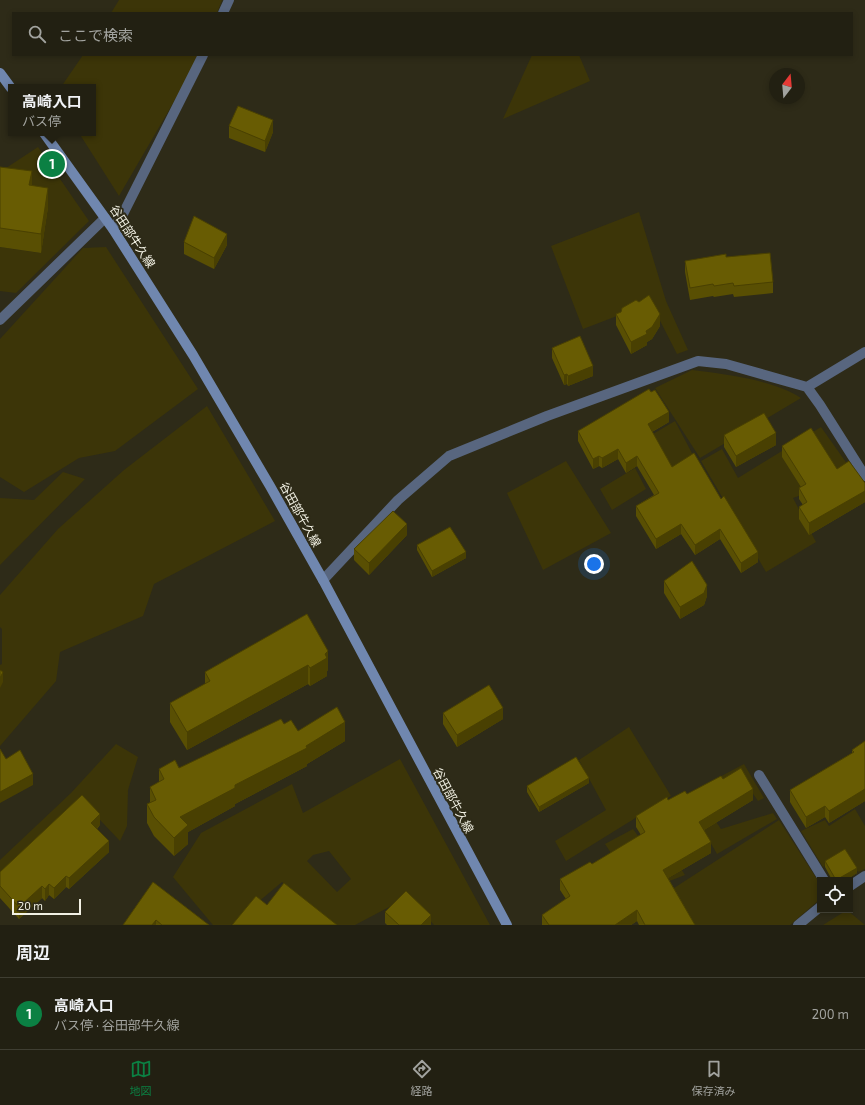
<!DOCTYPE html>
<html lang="ja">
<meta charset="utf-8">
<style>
:root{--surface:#222012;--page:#2e2d20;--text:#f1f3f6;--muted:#a2a39f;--line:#3f3e32;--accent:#0b8043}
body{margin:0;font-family:"Exo 2","Noto Sans JP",sans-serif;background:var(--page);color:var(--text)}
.controls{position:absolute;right:12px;bottom:12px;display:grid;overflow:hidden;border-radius:0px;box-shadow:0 2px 6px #0003}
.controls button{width:36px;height:36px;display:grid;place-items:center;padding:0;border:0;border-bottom:1px solid var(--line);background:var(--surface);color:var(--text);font:20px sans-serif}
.compass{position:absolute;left:769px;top:68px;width:36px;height:36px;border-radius:50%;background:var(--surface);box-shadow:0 2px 6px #0003;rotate:16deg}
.scale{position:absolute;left:12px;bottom:10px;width:69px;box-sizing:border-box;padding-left:4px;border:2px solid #f2f1e4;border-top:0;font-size:11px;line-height:14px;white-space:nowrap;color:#f2f1e4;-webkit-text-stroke:3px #2e2b18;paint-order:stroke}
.you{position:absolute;left:594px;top:564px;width:14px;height:14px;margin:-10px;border:3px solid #fff;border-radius:50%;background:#1a73e8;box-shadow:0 0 0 6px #1a73e833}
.badge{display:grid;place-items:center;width:26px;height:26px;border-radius:50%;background:var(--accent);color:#fff;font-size:13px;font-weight:700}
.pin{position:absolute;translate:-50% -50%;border:2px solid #fff;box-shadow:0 1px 4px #0006}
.popup{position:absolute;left:8px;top:84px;width:88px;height:52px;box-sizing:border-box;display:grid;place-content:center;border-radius:0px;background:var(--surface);filter:drop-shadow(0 1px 3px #0005);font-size:13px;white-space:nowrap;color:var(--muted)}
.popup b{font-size:15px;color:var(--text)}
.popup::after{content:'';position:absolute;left:50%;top:100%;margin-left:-8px;border:8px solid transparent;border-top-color:var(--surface)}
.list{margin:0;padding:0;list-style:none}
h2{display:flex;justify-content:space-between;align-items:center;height:52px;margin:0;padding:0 16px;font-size:17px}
h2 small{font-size:13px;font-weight:400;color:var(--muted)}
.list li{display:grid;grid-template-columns:26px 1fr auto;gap:12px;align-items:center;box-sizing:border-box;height:72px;padding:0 16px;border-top:1px solid var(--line)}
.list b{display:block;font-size:15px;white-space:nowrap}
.list p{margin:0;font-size:13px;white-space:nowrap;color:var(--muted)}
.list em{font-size:13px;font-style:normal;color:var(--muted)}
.icon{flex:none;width:22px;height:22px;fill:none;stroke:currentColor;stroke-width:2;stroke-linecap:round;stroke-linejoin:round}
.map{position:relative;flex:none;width:865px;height:925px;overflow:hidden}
.search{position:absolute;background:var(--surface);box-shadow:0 2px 6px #0003;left:12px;right:12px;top:12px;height:44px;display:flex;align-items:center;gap:10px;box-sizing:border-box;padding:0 14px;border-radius:0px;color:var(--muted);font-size:15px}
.sheet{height:124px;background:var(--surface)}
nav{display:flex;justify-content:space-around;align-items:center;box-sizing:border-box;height:56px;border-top:1px solid var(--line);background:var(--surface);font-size:11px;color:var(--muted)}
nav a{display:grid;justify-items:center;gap:2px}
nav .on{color:var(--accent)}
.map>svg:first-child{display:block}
.green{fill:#3c3508;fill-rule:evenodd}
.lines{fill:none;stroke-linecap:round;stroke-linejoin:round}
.service{stroke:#58667f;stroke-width:10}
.minor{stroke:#58667f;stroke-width:10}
.secondary{stroke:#7087af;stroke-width:10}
.wall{fill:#594f03}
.shaded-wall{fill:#494002}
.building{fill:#685c03;stroke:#494002}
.labels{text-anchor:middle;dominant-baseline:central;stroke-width:4;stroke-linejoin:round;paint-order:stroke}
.street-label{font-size:12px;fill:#f2f1e4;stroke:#2e2b18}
</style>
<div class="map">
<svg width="865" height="925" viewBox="0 0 865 925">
<rect width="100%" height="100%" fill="#2e2b18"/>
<path class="green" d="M 119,0 L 222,0 L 217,13 L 111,13 Z
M 83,55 L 201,55 L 119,196 L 79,133 L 93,133 L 93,87 L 61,87 Z
M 532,55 L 579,55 L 590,81 L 503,119 Z
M 38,147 L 89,221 L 16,293 L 0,291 L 0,247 L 40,253 L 0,186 L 0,172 Z
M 639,212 L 666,301 L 688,350 L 677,354 L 651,303 L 583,329 L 551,246 Z
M 106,247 L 198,389 L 115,451 L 79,458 L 24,492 L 0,477 L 0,339 L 83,248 Z
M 692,370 C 724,374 775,380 801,398 L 700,458 L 655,388 Z
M 207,406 L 275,521 L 154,584 L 143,616 L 60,652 L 56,681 L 0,746 L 0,665 L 2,664 L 2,629 L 0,627 L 0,595 L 58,529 L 124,470 Z
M 675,421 L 694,457 L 672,472 L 643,440 Z
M 821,427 L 850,468 L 818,489 L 793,498 L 816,542 L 766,572 L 701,461 L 722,449 L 738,478 Z
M 566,461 L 611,533 L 543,570 L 507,493 Z
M 635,468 L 646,489 L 612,510 L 600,489 Z
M 63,472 L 85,479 L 0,565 L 0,498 L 34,500 Z
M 629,727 L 671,796 L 566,861 L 555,841 L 606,810 L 579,760 Z
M 116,744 L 138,757 L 128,790 L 127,826 L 120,841 L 83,802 L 0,881 L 0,860 L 71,793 Z
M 400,759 L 490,925 L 434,925 L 410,896 L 355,925 L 333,925 L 282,882 L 231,925 L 213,925 L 173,877 L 201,833 L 292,784 L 303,813 ZM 329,851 L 351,879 L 337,892 L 307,861 L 313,855 Z
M 744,764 L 764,798 L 758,801 L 741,776 L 702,801 L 721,829 L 773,813 L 777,819 L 717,854 L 684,796 Z
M 855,809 L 865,826 L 865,869 L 858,872 L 846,853 L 823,867 L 801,831 L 825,820 L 829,826 Z
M 779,820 L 820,884 L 820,899 L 790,925 L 693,925 L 671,890 Z
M 633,829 L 644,844 L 660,836 L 685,875 L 667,882 L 613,856 L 605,844 Z
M 847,910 L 865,925 L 823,925 Z"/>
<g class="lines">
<path class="service" d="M 759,775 L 824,880"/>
<path class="minor" d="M 223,13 L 229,0
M 113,229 L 123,214 L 203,55
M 0,320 L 105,218
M 807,387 L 865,352
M 323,580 L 398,500 L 449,456 L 547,416 L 698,361 L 726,364 L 807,387 L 820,405 L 865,476
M 850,886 L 865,876
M 798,925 L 820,907"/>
<path class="secondary" d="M 0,73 L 11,88
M 44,133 L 113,229 L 193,355 L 270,486 L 323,580 L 507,925"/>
</g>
<path class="wall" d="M 229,126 L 273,132 L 265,152 L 229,138 Z
M 0,167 L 32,185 L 48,207 L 41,253 L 0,247 Z
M 184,242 L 227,245 L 214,269 L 184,254 Z
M 726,257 L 773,282 L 773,293 L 734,297 L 733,294 L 714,297 L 713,296 L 690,300 L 685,272 L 685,261 Z
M 616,314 L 660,326 L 652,339 L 647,342 L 647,345 L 631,354 L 616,325 Z
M 552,348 L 593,376 L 568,386 L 567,384 L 564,385 L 552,358 Z
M 669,422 L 652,432 L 672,467 L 758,562 L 741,573 L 720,539 L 695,555 L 681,534 L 656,549 L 636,516 L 636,506 L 654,495 L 637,466 L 626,473 L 618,459 L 602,468 L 599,466 L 593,469 L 578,441 L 578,431 Z
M 724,435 L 776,445 L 736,467 L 724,447 Z
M 782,446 L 837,469 L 865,483 L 865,502 L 809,535 L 799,519 L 799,507 L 803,505 L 799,499 L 799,488 L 801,487 L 782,457 Z
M 407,535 L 369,575 L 354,560 L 354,549 Z
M 417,545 L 466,558 L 432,577 L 417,550 Z
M 664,581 L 707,596 L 704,605 L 680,619 L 664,593 Z
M 307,614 L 328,670 L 327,671 L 327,676 L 310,686 L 308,684 L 187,750 L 170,722 L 170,703 L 205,684 L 205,672 Z
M 443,713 L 503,719 L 457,747 L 443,724 Z
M 284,724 L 298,731 L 345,741 L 307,764 L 307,766 L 235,804 L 235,806 L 188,832 L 188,844 L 174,856 L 154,836 L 147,823 L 147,804 L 150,803 L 150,787 L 159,782 L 159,769 L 179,768 Z
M 865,741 L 865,801 L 829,823 L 825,817 L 806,828 L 790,802 L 790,790 L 852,753 L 852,750 Z
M 723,779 L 753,800 L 704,830 L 711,853 L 668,878 L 695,925 L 639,925 L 637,921 L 631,925 L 542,925 L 542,915 L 566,899 L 560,890 L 560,879 L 592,864 L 641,835 L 636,827 L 636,816 L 668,800 L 687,794 Z
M 589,783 L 539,812 L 527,792 L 527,786 Z
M 100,825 L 97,829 L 109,852 L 69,889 L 66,887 L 54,899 L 49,895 L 45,901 L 42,898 L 19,919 L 0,898 L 0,872 Z
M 825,861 L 857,873 L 846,880 L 832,880 L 825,867 Z
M 153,882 L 209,925 L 123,925 Z
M 385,912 L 431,925 L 387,925 L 385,923 Z"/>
<path class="shaded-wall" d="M 273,120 L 273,132 L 265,152 L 265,141 Z
M 32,171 L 32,190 L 29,185 Z
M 48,188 L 48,207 L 41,253 L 41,234 Z
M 227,234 L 227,245 L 214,269 L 214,258 Z
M 660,314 L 660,326 L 652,339 L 647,342 L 647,345 L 631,354 L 631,342 L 646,331 Z
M 593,366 L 593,376 L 568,386 L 568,376 Z
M 567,374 L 567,384 L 564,385 L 564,375 Z
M 669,412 L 669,422 L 648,434 L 648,424 Z
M 776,433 L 776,445 L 736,467 L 736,456 Z
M 618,449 L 618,459 L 602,468 L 602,458 Z
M 599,456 L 599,466 L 593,469 L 593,459 Z
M 637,456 L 637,466 L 626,473 L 626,463 Z
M 865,491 L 865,502 L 809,535 L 809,523 Z
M 407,524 L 407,535 L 369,575 L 369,563 Z
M 681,524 L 681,534 L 656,549 L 656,539 Z
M 720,529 L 720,539 L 695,555 L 695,545 Z
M 466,552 L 466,558 L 432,577 L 432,571 Z
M 758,552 L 758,562 L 741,573 L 741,563 Z
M 707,585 L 707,596 L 704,605 L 680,619 L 680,607 Z
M 328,651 L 328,670 L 327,671 L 327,676 L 310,686 L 310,668 L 325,654 Z
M 308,665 L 308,684 L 187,750 L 187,732 Z
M 3,672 L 3,682 L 0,688 L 0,678 Z
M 503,708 L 503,719 L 457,747 L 457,735 Z
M 345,722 L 345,741 L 307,764 L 307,766 L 235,804 L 235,806 L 188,832 L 188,844 L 174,856 L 174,838 L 180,817 L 235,785 L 306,746 Z
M 33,774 L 33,785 L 0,803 L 0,792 Z
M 589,778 L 589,783 L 539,812 L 539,807 Z
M 753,789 L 753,800 L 699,833 L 699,822 Z
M 865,789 L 865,801 L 829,823 L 829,811 Z
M 825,806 L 825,817 L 806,828 L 806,817 Z
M 100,814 L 100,825 L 91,834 L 91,823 Z
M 109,841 L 109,852 L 69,889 L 69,878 Z
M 711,842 L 711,853 L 663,881 L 663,870 Z
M 857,868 L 857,873 L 846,880 L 836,880 Z
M 66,876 L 66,887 L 54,899 L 54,888 Z
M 49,884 L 49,895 L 45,901 L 45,889 Z
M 42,886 L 42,898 L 19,919 L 19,907 Z
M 637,910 L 637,921 L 631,925 L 615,925 Z
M 431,915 L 431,925 L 421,925 Z
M 156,920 L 156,925 L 152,925 Z"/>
<path class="building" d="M 238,106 L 273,120 L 265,141 L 229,126 Z
M 0,167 L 32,171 L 29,185 L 48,188 L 41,234 L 0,228 Z
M 194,216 L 227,234 L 214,258 L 184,242 Z
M 770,253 L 773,282 L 734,286 L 733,283 L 714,286 L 713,284 L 690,288 L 685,261 L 726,254 L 726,257 Z
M 649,295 L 660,314 L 652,327 L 646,331 L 647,334 L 631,342 L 616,314 L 621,312 L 622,308 L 636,300 L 639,302 Z
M 580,336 L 593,366 L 568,376 L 567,374 L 564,375 L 552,348 Z
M 649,389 L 651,392 L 655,390 L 669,412 L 648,424 L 672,467 L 694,453 L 721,499 L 724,496 L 758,552 L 741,563 L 720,529 L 695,545 L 681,524 L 656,539 L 636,506 L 659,493 L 637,456 L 626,463 L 618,449 L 602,458 L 599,456 L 593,459 L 578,431 Z
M 764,413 L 776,433 L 736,456 L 724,435 Z
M 811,428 L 837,469 L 849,461 L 865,483 L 865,491 L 809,523 L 799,507 L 807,502 L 799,488 L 806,484 L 782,446 Z
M 393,511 L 407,524 L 369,563 L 354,549 Z
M 450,527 L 466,552 L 432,571 L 417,545 Z
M 692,561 L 707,585 L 704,593 L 680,607 L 664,581 Z
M 307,614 L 328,651 L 325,654 L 327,658 L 310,668 L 308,665 L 187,732 L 170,703 L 210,681 L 205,672 Z
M 0,670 L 3,672 L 0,678 Z
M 489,685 L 503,708 L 457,735 L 443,713 Z
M 337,707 L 345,722 L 306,746 L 307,748 L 235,785 L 235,788 L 180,817 L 188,825 L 174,838 L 154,817 L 147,804 L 156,800 L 150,787 L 164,779 L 159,769 L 175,760 L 179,768 L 281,719 L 284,724 L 291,720 L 298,731 Z
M 865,741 L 865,789 L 829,811 L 825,806 L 806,817 L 790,790 L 854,752 L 852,750 Z
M 0,749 L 6,759 L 20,750 L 33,774 L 0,792 Z
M 576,757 L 589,778 L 539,807 L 527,786 Z
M 741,768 L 753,789 L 699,822 L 711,842 L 663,870 L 695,925 L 645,925 L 637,910 L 615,925 L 549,925 L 542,915 L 570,896 L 560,879 L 590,862 L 592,864 L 645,832 L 636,816 L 667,797 L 668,800 L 685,791 L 687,794 L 721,776 L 723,779 Z
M 82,795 L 100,814 L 91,823 L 109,841 L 69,878 L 66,876 L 54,888 L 49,884 L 45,889 L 42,886 L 19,907 L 0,886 L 0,872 Z
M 845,849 L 857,868 L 836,880 L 825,861 Z
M 153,882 L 209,925 L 162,925 L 156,920 L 152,925 L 123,925 Z
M 284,883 L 337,925 L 232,925 L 256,896 L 267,905 Z
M 406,891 L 431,915 L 421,925 L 399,925 L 385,912 Z"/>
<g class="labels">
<g class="street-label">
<text transform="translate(133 236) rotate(57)">谷田部牛久線</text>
<text transform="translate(301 514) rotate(61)">谷田部牛久線</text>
<text transform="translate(454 800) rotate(62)">谷田部牛久線</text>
</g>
</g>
</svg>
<div class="controls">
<button><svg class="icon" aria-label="locate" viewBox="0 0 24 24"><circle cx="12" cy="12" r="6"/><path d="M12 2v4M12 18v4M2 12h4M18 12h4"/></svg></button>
</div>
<svg class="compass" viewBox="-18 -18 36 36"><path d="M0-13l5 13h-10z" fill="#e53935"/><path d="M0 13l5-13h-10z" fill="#a2a39f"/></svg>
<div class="scale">20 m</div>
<div class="you"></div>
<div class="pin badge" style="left:52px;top:164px">1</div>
<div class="popup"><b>高崎入口</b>バス停</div>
<div class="search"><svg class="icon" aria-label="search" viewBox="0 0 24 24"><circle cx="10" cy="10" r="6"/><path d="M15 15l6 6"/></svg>ここで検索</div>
</div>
<section class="sheet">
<h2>周辺<small></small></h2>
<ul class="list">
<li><span class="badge">1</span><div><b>高崎入口</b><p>バス停 · 谷田部牛久線</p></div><em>200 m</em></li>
</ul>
</section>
<nav>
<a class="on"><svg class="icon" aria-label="map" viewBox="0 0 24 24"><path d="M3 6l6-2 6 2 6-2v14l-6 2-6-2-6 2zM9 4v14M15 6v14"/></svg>地図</a>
<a><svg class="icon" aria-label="directions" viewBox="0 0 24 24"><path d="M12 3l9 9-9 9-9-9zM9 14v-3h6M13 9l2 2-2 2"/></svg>経路</a>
<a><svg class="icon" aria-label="saved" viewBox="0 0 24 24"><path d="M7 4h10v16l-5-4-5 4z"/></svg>保存済み</a>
</nav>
